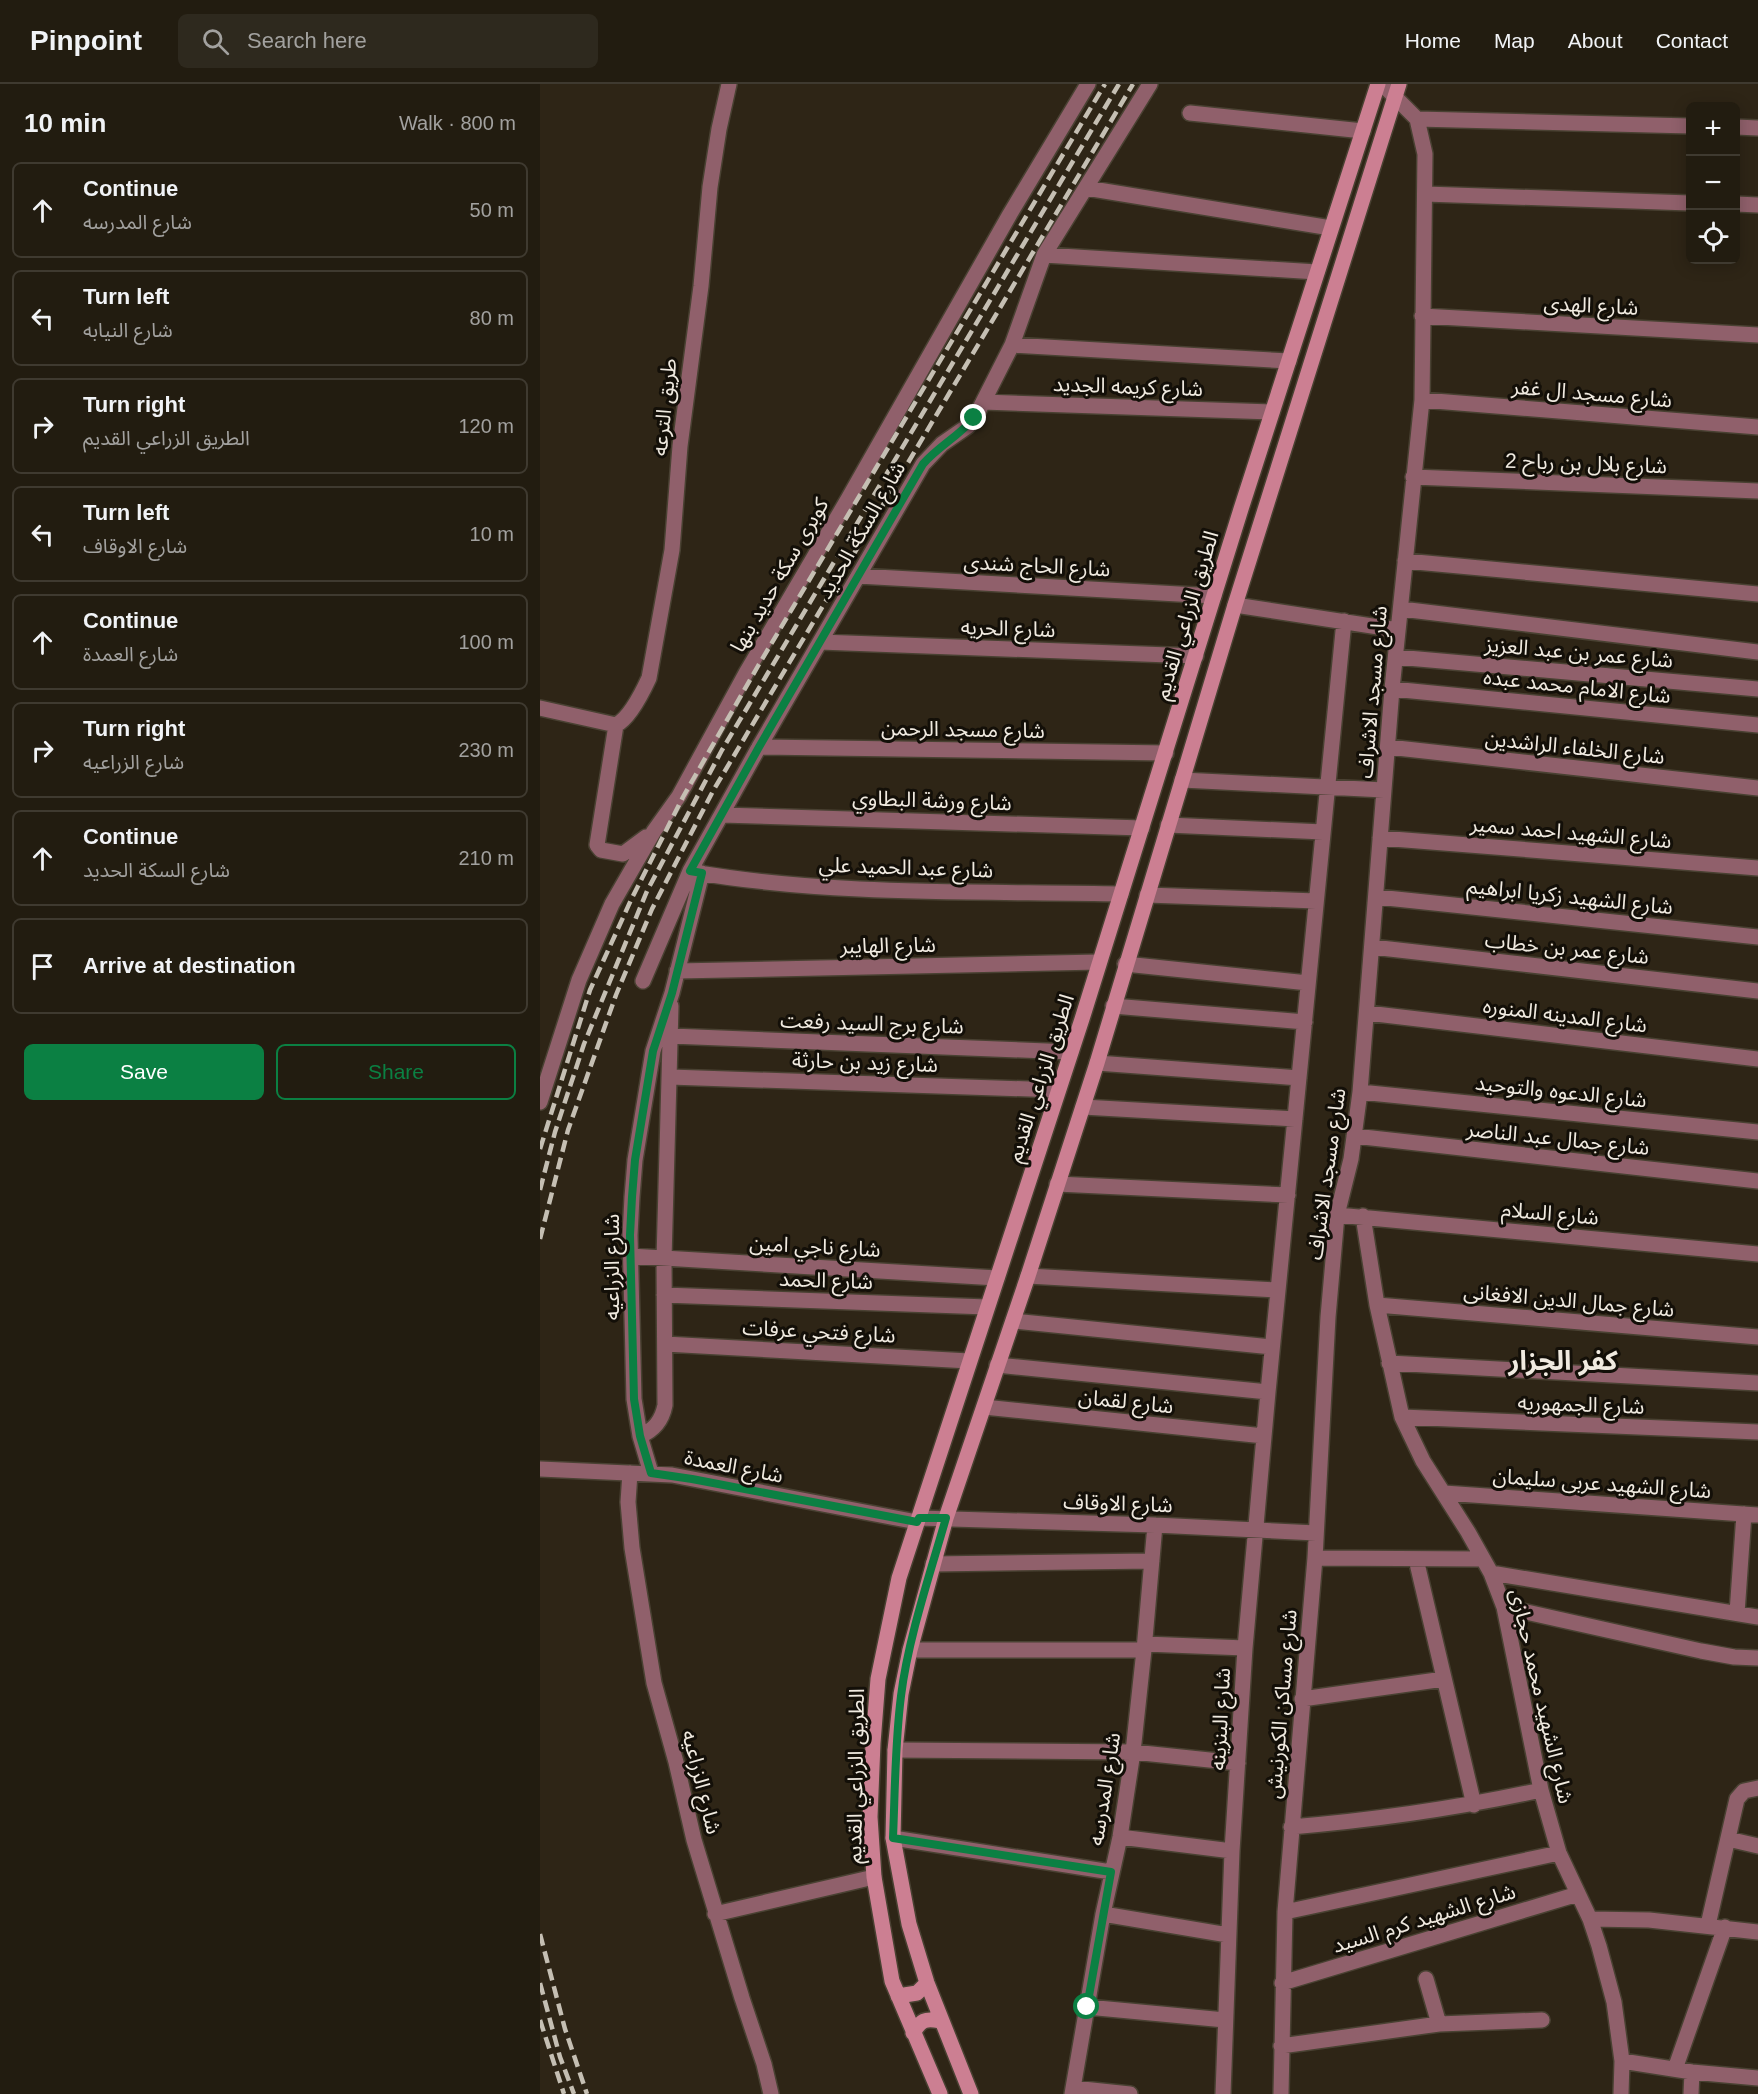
<!DOCTYPE html>
<meta charset="utf-8">
<style>
:root{--surface:#221c10;--page:#2e291e;--text:#f1f3f6;--muted:#a2a19f;--line:#3f3a30;--accent:#0b8043}
body{margin:0;font-family:Helvetica,"Noto Sans Arabic",sans-serif;background:var(--page);color:var(--text)}
.controls{position:absolute;right:18px;top:18px;display:grid;overflow:hidden;border-radius:9px;box-shadow:0 3px 15px #0003}
.controls button{width:54px;height:54px;display:grid;place-items:center;padding:0;border:0;border-bottom:2px solid var(--line);background:var(--surface);color:var(--text);font:30px sans-serif}
.stop{position:absolute;width:18px;height:18px;margin:-14px;border:4px solid #0b8043;border-radius:50%;background:#fff}
.stop.end{background:#0b8043;border-color:#fff;box-shadow:0 2px 6px #0008}
.list{margin:0;padding:0;list-style:none}
h2{display:flex;justify-content:space-between;align-items:center;height:78px;margin:0;padding:0 24px;font-size:26px}
h2 small{font-size:20px;font-weight:400;color:var(--muted)}
.list li{display:grid;grid-template-columns:39px 1fr auto;gap:18px;align-items:center;box-sizing:border-box;height:96px;margin:0 12px 12px;padding:0 12px;border:2px solid var(--line);border-radius:9px}
.list b{display:block;font-size:22px;white-space:nowrap}
.list p{margin:0;font-size:20px;white-space:nowrap;color:var(--muted)}
.list em{font-size:20px;font-style:normal;color:var(--muted)}
.actions{display:flex;gap:12px;padding:18px 24px}
.actions a{flex:1;padding:14px 0;border:2px solid var(--accent);border-radius:9px;text-align:center;font-size:21px;color:var(--accent)}
.actions .main{background:var(--accent);color:#fff}
.icon{flex:none;width:33px;height:33px;fill:none;stroke:currentColor;stroke-width:2;stroke-linecap:round;stroke-linejoin:round}
.map{position:relative;flex:none;width:1218px;height:2010px;overflow:hidden}
header{display:flex;align-items:center;gap:36px;box-sizing:border-box;height:84px;padding:0 30px;background:var(--surface);border-bottom:2px solid var(--line)}
header strong{font-size:28px}
nav{display:flex;gap:33px;margin-inline-start:auto;font-size:21px}
.search{width:420px;height:54px;background:var(--page);display:flex;align-items:center;gap:15px;box-sizing:border-box;padding:0 21px;border-radius:9px;color:var(--muted);font-size:22px}
main{display:flex}
aside{flex:1;background:var(--surface)}
.map>svg:first-child{display:block}
.lines{fill:none;stroke-linecap:round;stroke-linejoin:round}
.minor-casing{stroke:#494132;stroke-width:18}
.secondary-casing{stroke:#494132;stroke-width:18}
.minor{stroke:#90606b;stroke-width:15}
.secondary{stroke:#cc7f92;stroke-width:15}
.rail{stroke:#c5bfb3;stroke-width:4.5;stroke-dasharray:12 6;stroke-linecap:butt}
.route{stroke:#0b8043;stroke-width:8}
.labels{text-anchor:middle;dominant-baseline:central;stroke-width:6;stroke-linejoin:round;paint-order:stroke}
.street-label{font-size:21px;fill:#f0eae0;stroke:#130f08}
.district-label{font-size:27px;font-weight:bold;fill:#f0eae0;stroke:#130f08}
</style>
<header>
<strong>Pinpoint</strong>
<div class="search"><svg class="icon" aria-label="search" viewBox="0 0 24 24"><circle cx="10" cy="10" r="6"/><path d="M15 15l6 6"/></svg>Search here</div>
<nav><a>Home</a><a>Map</a><a>About</a><a>Contact</a></nav>
</header>
<main>
<aside>
<h2>10 min<small>Walk · 800 m</small></h2>
<ul class="list">
<li><svg class="icon" aria-label="ahead" viewBox="0 0 24 24"><path d="M12 20V5M6 11l6-6 6 6"/></svg><div><b>Continue</b><p>شارع المدرسه</p></div><em>50 m</em></li>
<li><svg class="icon" aria-label="left" viewBox="0 0 24 24"><path d="M17 20v-9H6M10 6l-5 5 5 5"/></svg><div><b>Turn left</b><p>شارع النيابه</p></div><em>80 m</em></li>
<li><svg class="icon" aria-label="right" viewBox="0 0 24 24"><path d="M7 20v-9h11M14 6l5 5-5 5"/></svg><div><b>Turn right</b><p>الطريق الزراعي القديم</p></div><em>120 m</em></li>
<li><svg class="icon" aria-label="left" viewBox="0 0 24 24"><path d="M17 20v-9H6M10 6l-5 5 5 5"/></svg><div><b>Turn left</b><p>شارع الاوقاف</p></div><em>10 m</em></li>
<li><svg class="icon" aria-label="ahead" viewBox="0 0 24 24"><path d="M12 20V5M6 11l6-6 6 6"/></svg><div><b>Continue</b><p>شارع العمدة</p></div><em>100 m</em></li>
<li><svg class="icon" aria-label="right" viewBox="0 0 24 24"><path d="M7 20v-9h11M14 6l5 5-5 5"/></svg><div><b>Turn right</b><p>شارع الزراعيه</p></div><em>230 m</em></li>
<li><svg class="icon" aria-label="ahead" viewBox="0 0 24 24"><path d="M12 20V5M6 11l6-6 6 6"/></svg><div><b>Continue</b><p>شارع السكة الحديد</p></div><em>210 m</em></li>
<li><svg class="icon" aria-label="arrive" viewBox="0 0 24 24"><path d="M6 21V4h12l-3 4 3 4H6"/></svg><div><b>Arrive at destination</b></div></li>
</ul>
<div class="actions"><a class="main">Save</a><a>Share</a></div>
</aside>
<div class="map">
<svg width="1218" height="2010" viewBox="0 0 1218 2010">
<rect width="100%" height="100%" fill="#2e2516"/>
<g class="lines">
<g class="minor-casing">
<path id="minor" d="M 650,29 L 823,47
M 877,35 L 1150,42
M 1196,43 L 1218,44
M 546,104 L 791,144
M 885,110 L 1150,119
M 1196,120 L 1218,121
M 504,171 L 777,188
M 882,232 L 1218,251
M 472,261 L 749,277
M 882,316 L 1218,343
M 443,318 L 732,328
M 873,393 L 1218,407
M 865,477 L 1218,510
M 318,492 L 674,512
M 695,521 L 858,546
M 861,525 L 1218,568
M 280,558 L 656,572
M 856,573 L 1218,605
M 852,605 L 1218,641
M 0,624 L 76,641
M 76,641 C 90,634 103,607 109,594 L 132,466 L 140,362 L 161,202 L 170,103 L 179,45 L 189,0
M 76,641 L 57,761 L 61,766 L 83,770 L 106,753
M 219,663 L 626,669
M 848,663 L 1218,704
M 642,696 L 844,706
M 182,731 L 602,744
M 628,741 L 783,748
M 840,754 L 1218,784
M 153,788 C 292,812 440,807 581,810
M 607,811 L 776,817
M 837,813 L 1218,853
M 832,863 L 1218,907
M 585,880 L 768,899
M 137,887 L 559,878
M 103,897 L 150,787 L 219,663 L 383,380 L 402,360 L 428,342 L 439,326 L 472,261 L 504,171 L 610,0
M 573,922 L 765,938
M 827,929 L 1218,975
M 131,952 L 531,968
M 557,979 L 759,994
M 130,993 L 518,1006
M 820,1008 L 1218,1048
M 0,1018 L 39,896 L 72,820 L 114,747 L 139,712 L 206,589 L 308,415 L 470,130 L 548,0
M 543,1023 L 755,1035
M 814,1052 L 1218,1097
M 517,1100 L 748,1111
M 797,1131 L 1218,1170
M 823,1132 L 837,1221 L 862,1333 L 883,1377 L 928,1448 L 951,1489 L 964,1523 L 1001,1706 L 1019,1769 L 1050,1835 L 1059,1862 L 1074,1918 L 1082,1977 L 1081,2010
M 90,1172 L 457,1194
M 488,1192 L 738,1206
M 124,1211 L 447,1223
M 837,1221 L 1218,1253
M 473,1237 L 732,1263
M 125,1260 L 429,1277
M 849,1279 L 1218,1299
M 457,1281 L 728,1308
M 444,1323 L 724,1352
M 862,1333 L 1218,1348
M 100,1352 C 114,1346 122,1337 125,1321 L 124,1175 L 131,922
M 0,1385 L 132,1391 L 377,1438
M 90,1389 L 88,1418 L 92,1464 L 114,1599 L 136,1678 L 154,1756 L 202,1914 L 224,1980 L 231,2010
M 111,1389 L 100,1352 L 94,1315 L 90,1151 L 92,1113 L 95,1076 L 113,967 L 132,909 L 162,789
M 904,1409 L 1218,1431
M 379,1434 L 615,1441 L 776,1449
M 775,1474 L 942,1475
M 876,1475 L 934,1721
M 393,1480 L 612,1477
M 951,1489 L 1218,1533
M 964,1523 L 1161,1567 L 1194,1573 L 1218,1574
M 1197,1529 L 1204,1430
M 605,1560 L 705,1564
M 370,1566 L 604,1566
M 762,1615 L 904,1595
M 355,1666 L 593,1668 L 698,1679
M 751,1743 C 835,1736 918,1724 1001,1706
M 580,1753 L 692,1767
M 353,1754 L 571,1788
M 1188,1755 L 1218,1762
M 745,1828 L 1019,1769
M 175,1830 L 334,1793
M 563,1830 L 688,1851
M 1050,1835 L 1109,1836 L 1218,1848
M 1168,1841 L 1197,1715 L 1204,1707 L 1218,1704
M 886,1895 L 899,1940
M 742,1899 L 1038,1810
M 547,1923 L 685,1936
M 741,1962 L 899,1940 L 1002,1936
M 1082,1977 L 1152,1988 L 1218,1994
M 1135,1985 L 1185,1843
M 533,2004 L 590,2010
M 532,2010 L 563,1830 L 580,1753 L 593,1668 L 604,1566 L 615,1441
M 683,2010 L 692,1767 L 705,1564 L 728,1308 L 804,537
M 741,2010 L 745,1828 L 775,1474 L 788,1233 L 797,1131 L 811,1075 L 820,1008 L 852,605 L 882,316 L 885,70 L 877,35 L 842,0
M 1151,2010 L 1152,1988"/>
</g>
<g class="secondary-casing">
<path id="secondary" d="M 358,1912 L 377,1909 L 387,1899
M 373,1949 C 381,1936 385,1934 400,1937
M 400,2010 L 352,1897 L 334,1793 L 330,1733 L 333,1659 L 338,1595 L 359,1494 L 542,935 L 701,425 L 838,0
M 431,2010 L 387,1899 L 369,1840 L 353,1754 L 355,1666 L 361,1610 L 370,1566 L 406,1434 L 488,1192 L 557,979 L 695,521 L 859,0"/>
</g>
<use href="#minor" class="minor"/>
<use href="#secondary" class="secondary"/>
<path class="rail" d="M 0,1065 L 50,906 L 91,816 L 143,713 L 218,582 L 565,0
M 0,1106 L 15,1048 L 44,960 L 107,807 L 182,666 L 579,0
M 0,1155 L 28,1046 L 76,911 L 112,825 L 173,707 L 593,0
M 0,1850 L 25,1945 L 47,2010
M 0,1899 L 20,1973 L 34,2010
M 0,1936 L 24,2010"/>
</g>
<g class="lines">
<path class="route" d="M 434,334 C 419,352 399,362 383,380 L 219,663 L 150,787 L 162,789 L 132,909 L 113,967 L 95,1076 L 92,1113 L 90,1151 L 94,1315 L 100,1352 L 111,1389 L 152,1395 L 377,1438 L 379,1434 L 406,1434 C 390,1490 368,1555 361,1612 C 355,1659 355,1707 353,1754 L 571,1788 L 547,1923"/>
</g>
<g class="labels">
<g class="street-label">
<text transform="translate(1051 221) rotate(3)">شارع الهدى</text>
<text transform="translate(588 302) rotate(2)">شارع كريمه الجديد</text>
<text transform="translate(1052 309) rotate(5)">شارع مسجد ال غفر</text>
<text transform="translate(124 323) rotate(-84)">طريق الترعه</text>
<text transform="translate(1046 379) rotate(2)">شارع بلال بن رباح 2</text>
<text transform="translate(321 446) rotate(-60)">شارع السكة الحديد</text>
<text transform="translate(497 481) rotate(3)">شارع الحاج شندى</text>
<text transform="translate(239 491) rotate(-60)">كوبرى سكة حديد بنها</text>
<text transform="translate(646 531) rotate(-73)">الطريق الزراعي القديم</text>
<text transform="translate(468 544) rotate(2)">شارع الحريه</text>
<text transform="translate(1039 568) rotate(5)">شارع عمر بن عبد العزيز</text>
<text transform="translate(1037 602) rotate(6)">شارع الامام محمد عبده</text>
<text transform="translate(832 608) rotate(-85)">شارع مسجد الاشراف</text>
<text transform="translate(423 645) rotate(1)">شارع مسجد الرحمن</text>
<text transform="translate(1035 663) rotate(6)">شارع الخلفاء الراشدين</text>
<text transform="translate(392 716) rotate(2)">شارع ورشة البطاوي</text>
<text transform="translate(1031 748) rotate(5)">شارع الشهيد احمد سمير</text>
<text transform="translate(366 783) rotate(2)">شارع عبد الحميد علي</text>
<text transform="translate(1030 812) rotate(6)">شارع الشهيد زكريا ابراهيم</text>
<text transform="translate(348 861) rotate(-1)">شارع الهايبر</text>
<text transform="translate(1027 864) rotate(6)">شارع عمر بن خطاب</text>
<text transform="translate(1025 931) rotate(7)">شارع المدينه المنوره</text>
<text transform="translate(332 939) rotate(2)">شارع برج السيد رفعت</text>
<text transform="translate(325 978) rotate(2)">شارع زيد بن حارثة</text>
<text transform="translate(500 994) rotate(-72)">الطريق الزراعي القديم</text>
<text transform="translate(1021 1007) rotate(6)">شارع الدعوه والتوحيد</text>
<text transform="translate(1018 1054) rotate(6)">شارع جمال عبد الناصر</text>
<text transform="translate(786 1090) rotate(-82)">شارع مسجد الاشراف</text>
<text transform="translate(1010 1129) rotate(5)">شارع السلام</text>
<text transform="translate(275 1162) rotate(3)">شارع ناجي امين</text>
<text transform="translate(71 1183) rotate(-90)">شارع الزراعيه</text>
<text transform="translate(286 1196) rotate(2)">شارع الحمد</text>
<text transform="translate(1029 1216) rotate(5)">شارع جمال الدين الافغانى</text>
<text transform="translate(279 1247) rotate(3)">شارع فتحي عرفات</text>
<text transform="translate(586 1317) rotate(6)">شارع لقمان</text>
<text transform="translate(1041 1320) rotate(2)">شارع الجمهوريه</text>
<text transform="translate(194 1382) rotate(11)">شارع العمدة</text>
<text transform="translate(1062 1399) rotate(4)">شارع الشهيد عربى سليمان</text>
<text transform="translate(578 1419) rotate(2)">شارع الاوقاف</text>
<text transform="translate(1002 1612) rotate(77)">شارع الشهيد محمد حجازى</text>
<text transform="translate(741 1620) rotate(-85)">شارع مساكن الكورنيش</text>
<text transform="translate(680 1635) rotate(-87)">شارع البنزينه</text>
<text transform="translate(315 1692) rotate(-89)">الطريق الزراعي القديم</text>
<text transform="translate(162 1698) rotate(76)">شارع الزراعيه</text>
<text transform="translate(564 1705) rotate(-81)">شارع المدرسه</text>
<text transform="translate(884 1834) rotate(-17)">شارع الشهيد كرم السيد</text>
</g>
<g class="district-label">
<text x="1023" y="1277">كفر الجزار</text>
</g>
</g>
</svg>
<div class="controls">
<button>+</button>
<button>−</button>
<button><svg class="icon" aria-label="locate" viewBox="0 0 24 24"><circle cx="12" cy="12" r="6"/><path d="M12 2v4M12 18v4M2 12h4M18 12h4"/></svg></button>
</div>
<div class="stop" style="left:547px;top:1923px"></div>
<div class="stop end" style="left:434px;top:334px"></div>
</div>
</main>
